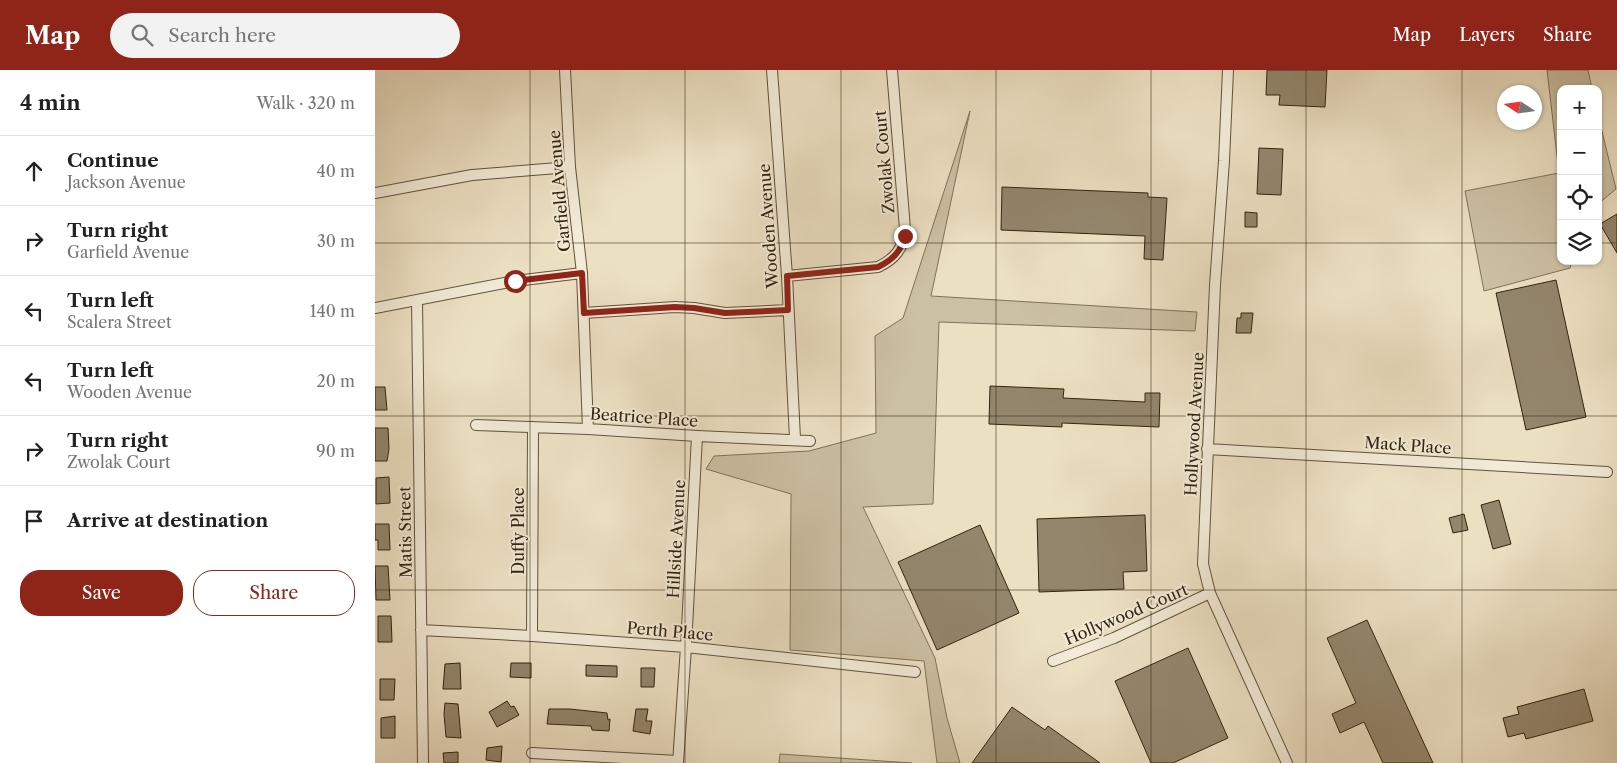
<!DOCTYPE html>
<meta charset="utf-8">
<style>
:root{--surface:#fff;--page:#f2f2f2;--text:#222;--muted:#767676;--line:#e0e0e0;--accent:#8f2418}
body{margin:0;font-family:"Libre Caslon Text",serif;background:var(--page);color:var(--text)}
.controls{position:absolute;right:15px;top:15px;display:grid;overflow:hidden;border-radius:10px;box-shadow:0 1px 4px #0004}
.controls button{width:45px;height:45px;display:grid;place-items:center;padding:0;border:0;border-bottom:1px solid var(--line);background:var(--surface);color:var(--text);font:25px sans-serif}
.compass{position:absolute;left:1122px;top:15px;width:45px;height:45px;border-radius:50%;background:var(--surface);box-shadow:0 1px 4px #0004;rotate:282deg}
.stop{position:absolute;width:15px;height:15px;margin:-11px;border:4px solid #8f2418;border-radius:50%;background:#fff}
.stop.end{background:#8f2418;border-color:#fff;box-shadow:0 1px 5px #0008}
.list{margin:0;padding:0;list-style:none}
h2{display:flex;justify-content:space-between;align-items:center;height:65px;margin:0;padding:0 20px;font-size:21px}
h2 small{font-size:16px;font-weight:400;color:var(--muted)}
.list li{display:grid;grid-template-columns:32px 1fr auto;gap:15px;align-items:center;box-sizing:border-box;height:70px;padding:0 20px;border-top:1px solid var(--line)}
.list b{display:block;font-size:19px;white-space:nowrap}
.list p{margin:0;font-size:16px;white-space:nowrap;color:var(--muted)}
.list em{font-size:16px;font-style:normal;color:var(--muted)}
.actions{display:flex;gap:10px;padding:15px 20px}
.actions a{flex:1;padding:11px 0;border:1px solid var(--accent);border-radius:20px;text-align:center;font-size:18px;color:var(--accent)}
.actions .main{background:var(--accent);color:#fff}
.icon{flex:none;width:28px;height:28px;fill:none;stroke:currentColor;stroke-width:2;stroke-linecap:round;stroke-linejoin:round}
.map{position:relative;flex:none;width:1242px;height:693px;overflow:hidden}
header{display:flex;align-items:center;gap:30px;box-sizing:border-box;height:70px;padding:0 25px;background:var(--accent);color:#fff}
header strong{font-size:24px}
nav{display:flex;gap:28px;margin-inline-start:auto;font-size:18px}
.search{width:350px;height:45px;background:var(--page);display:flex;align-items:center;gap:12px;box-sizing:border-box;padding:0 18px;border-radius:28px;color:var(--muted);font-size:19px}
main{display:flex}
aside{flex:1;background:var(--surface)}
.map>svg:first-child{display:block}
.green{fill:#ccc0a4;stroke:#7f725a}
.building{fill:#93866d;stroke:#32240f}
.lines{fill:none;stroke-linecap:round;stroke-linejoin:round}
.minor-casing{stroke:#60533c;stroke-width:12}
.minor{stroke:#f3ebd8;stroke-width:10}
.route{stroke:#8f2418;stroke-width:6}
.grid{fill:none;stroke:#32240f;stroke-width:1;stroke-opacity:0.55}
.labels{text-anchor:middle;dominant-baseline:central;stroke-width:4;stroke-linejoin:round;paint-order:stroke}
.street-label{font-size:16px;fill:#32240f;stroke:#f3ebd8}
</style>
<header>
<strong>Map</strong>
<div class="search"><svg class="icon" aria-label="search" viewBox="0 0 24 24"><circle cx="10" cy="10" r="6"/><path d="M15 15l6 6"/></svg>Search here</div>
<nav><a>Map</a><a>Layers</a><a>Share</a></nav>
</header>
<main>
<aside>
<h2>4 min<small>Walk · 320 m</small></h2>
<ul class="list">
<li><svg class="icon" aria-label="ahead" viewBox="0 0 24 24"><path d="M12 20V5M6 11l6-6 6 6"/></svg><div><b>Continue</b><p>Jackson Avenue</p></div><em>40 m</em></li>
<li><svg class="icon" aria-label="right" viewBox="0 0 24 24"><path d="M7 20v-9h11M14 6l5 5-5 5"/></svg><div><b>Turn right</b><p>Garfield Avenue</p></div><em>30 m</em></li>
<li><svg class="icon" aria-label="left" viewBox="0 0 24 24"><path d="M17 20v-9H6M10 6l-5 5 5 5"/></svg><div><b>Turn left</b><p>Scalera Street</p></div><em>140 m</em></li>
<li><svg class="icon" aria-label="left" viewBox="0 0 24 24"><path d="M17 20v-9H6M10 6l-5 5 5 5"/></svg><div><b>Turn left</b><p>Wooden Avenue</p></div><em>20 m</em></li>
<li><svg class="icon" aria-label="right" viewBox="0 0 24 24"><path d="M7 20v-9h11M14 6l5 5-5 5"/></svg><div><b>Turn right</b><p>Zwolak Court</p></div><em>90 m</em></li>
<li><svg class="icon" aria-label="arrive" viewBox="0 0 24 24"><path d="M6 21V4h12l-3 4 3 4H6"/></svg><div><b>Arrive at destination</b></div></li>
</ul>
<div class="actions"><a class="main">Save</a><a>Share</a></div>
</aside>
<div class="map">
<svg width="1242" height="693" viewBox="0 0 1242 693">
<rect width="100%" height="100%" fill="#ece0c3"/>
<filter id="stains"><feTurbulence type="fractalNoise" baseFrequency=".004" numOctaves="4"/><feColorMatrix values="0 0 0 0 .2 0 0 0 0 .09 0 0 0 0 .02 0 0 0 .5 -.17"/></filter>
<radialGradient id="worn" r=".72"><stop offset=".6" stop-color="#630" stop-opacity="0"/><stop offset="1" stop-color="#630" stop-opacity=".3"/></radialGradient>
<path class="green" d="M 1172,0 L 1213,0 L 1217,19 L 1186,19 L 1186,191 L 1197,191 L 1195,198 L 1109,221 L 1090,121 L 1184,103 Z
M 595,41 L 556,226 L 822,242 L 820,261 L 564,252 L 558,434 L 488,437 L 560,588 L 572,648 L 585,693 L 562,693 L 549,591 L 415,580 L 416,424 L 331,399 L 339,386 L 434,381 L 501,363 L 500,266 L 528,248 Z
M 1223,45 L 1241,119 L 1223,134 Z
M 405,684 L 537,693 L 404,693 Z"/>
<path class="building" d="M 892,0 L 952,0 L 950,37 L 904,35 L 905,25 L 891,25 Z
M 884,78 L 908,79 L 906,125 L 882,124 Z
M 627,117 L 773,123 L 773,127 L 792,128 L 788,190 L 769,189 L 770,166 L 626,160 Z
M 870,142 L 882,143 L 882,157 L 870,157 Z
M 1242,144 L 1242,183 L 1225,154 Z
M 1181,210 L 1211,347 L 1151,360 L 1121,223 Z
M 866,243 L 878,243 L 876,263 L 861,263 L 862,248 L 866,248 Z
M 615,316 L 689,319 L 688,328 L 770,332 L 770,323 L 785,323 L 784,357 L 687,353 L 687,357 L 614,354 Z
M 0,317 L 10,317 L 12,340 L 0,340 Z
M 0,358 L 13,358 L 14,379 L 12,391 L 0,391 Z
M 14,407 L 15,433 L 1,434 L 1,408 Z
M 1124,430 L 1136,474 L 1118,479 L 1106,435 Z
M 1089,444 L 1093,460 L 1078,463 L 1074,448 Z
M 770,445 L 772,501 L 748,502 L 749,519 L 664,522 L 662,449 Z
M 0,454 L 14,454 L 15,480 L 3,480 L 3,470 L 0,470 Z
M 605,455 L 644,543 L 562,580 L 523,492 Z
M 0,496 L 13,496 L 15,530 L 1,530 Z
M 3,546 L 16,546 L 17,572 L 3,572 Z
M 992,550 L 1058,693 L 1008,693 L 989,652 L 965,663 L 957,644 L 981,633 L 952,568 Z
M 813,578 L 853,668 L 798,693 L 776,693 L 740,611 Z
M 85,593 L 86,619 L 68,619 L 70,594 Z
M 136,593 L 156,593 L 156,608 L 135,607 Z
M 211,595 L 242,596 L 242,607 L 211,606 Z
M 266,598 L 280,598 L 279,617 L 266,617 Z
M 5,609 L 20,609 L 19,630 L 5,630 Z
M 1209,619 L 1218,651 L 1151,669 L 1149,663 L 1133,667 L 1128,648 L 1144,644 L 1142,637 Z
M 132,631 L 136,637 L 139,636 L 144,645 L 122,657 L 114,642 Z
M 70,633 L 83,634 L 86,668 L 71,667 L 69,644 Z
M 637,637 L 670,660 L 673,656 L 725,693 L 597,693 Z
M 174,639 L 195,639 L 232,643 L 233,650 L 235,649 L 234,661 L 217,660 L 216,656 L 172,654 Z
M 261,639 L 273,639 L 271,651 L 277,651 L 275,664 L 258,661 Z
M 20,646 L 20,668 L 6,668 L 6,648 Z
M 127,676 L 126,692 L 111,690 L 112,678 Z
M 83,682 L 83,693 L 69,693 L 68,683 Z"/>
<g class="lines">
<g class="minor-casing">
<path id="minor" d="M 190,0 L 195,97 L 207,203 L 213,359
M 397,0 L 412,206 L 420,369
M 853,0 L 849,91 L 840,215 L 828,494 L 835,523 L 912,693
M 0,123 L 97,105 L 195,97
M 412,206 L 503,197 C 520,189 529,178 530,159 L 517,0
M 42,230 L 48,693
M 0,238 L 140,211 L 207,203
M 209,243 L 300,237 L 319,238 L 350,243 L 413,240
M 101,355 L 213,359 L 322,366 L 435,371
M 832,379 L 1232,402
M 46,560 L 157,566 L 311,577 L 540,602
M 157,566 L 158,357
M 678,591 L 739,568 L 835,523
M 157,683 L 303,691
M 303,693 L 311,577 L 322,366"/>
</g>
<use href="#minor" class="minor"/>
</g>
<g class="lines">
<path class="route" d="M 140,211 L 207,203 L 209,243 L 300,237 L 319,238 L 350,243 L 413,240 L 412,206 L 503,197 C 517,190 526,182 530,166"/>
</g>
<path class="grid" d="M 155,0 L 155,693M 310,0 L 310,693M 466,0 L 466,693M 621,0 L 621,693M 776,0 L 776,693M 931,0 L 931,693M 1087,0 L 1087,693M 0,173 L 1186,173M 1223,173 L 1242,173M 0,346 L 1242,346M 0,520 L 1242,520"/>
<g class="labels">
<g class="street-label">
<text transform="translate(509 92) rotate(-95)">Zwolak Court</text>
<text transform="translate(184 121) rotate(-95)">Garfield Avenue</text>
<text transform="translate(393 156) rotate(-94)">Wooden Avenue</text>
<text transform="translate(269 347) rotate(4)">Beatrice Place</text>
<text transform="translate(819 354) rotate(-87)">Hollywood Avenue</text>
<text transform="translate(1033 375) rotate(4)">Mack Place</text>
<text transform="translate(143 461) rotate(-90)">Duffy Place</text>
<text transform="translate(30 462) rotate(-91)">Matis Street</text>
<text transform="translate(301 469) rotate(-87)">Hillside Avenue</text>
<text transform="translate(751 544) rotate(-23)">Hollywood Court</text>
<text transform="translate(295 561) rotate(5)">Perth Place</text>
</g>
</g>
<rect width="100%" height="100%" filter="url(#stains)"/>
<rect width="100%" height="100%" fill="url(#worn)"/>
</svg>
<div class="controls">
<button>+</button>
<button>−</button>
<button><svg class="icon" aria-label="locate" viewBox="0 0 24 24"><circle cx="12" cy="12" r="6"/><path d="M12 2v4M12 18v4M2 12h4M18 12h4"/></svg></button>
<button><svg class="icon" aria-label="layers" viewBox="0 0 24 24"><path d="M12 4l9 5-9 5-9-5zM3 14l9 5 9-5"/></svg></button>
</div>
<svg class="compass" viewBox="-18 -18 36 36"><path d="M0-13l5 13h-10z" fill="#e53935"/><path d="M0 13l5-13h-10z" fill="#767676"/></svg>
<div class="stop" style="left:140px;top:211px"></div>
<div class="stop end" style="left:530px;top:166px"></div>
</div>
</main>
